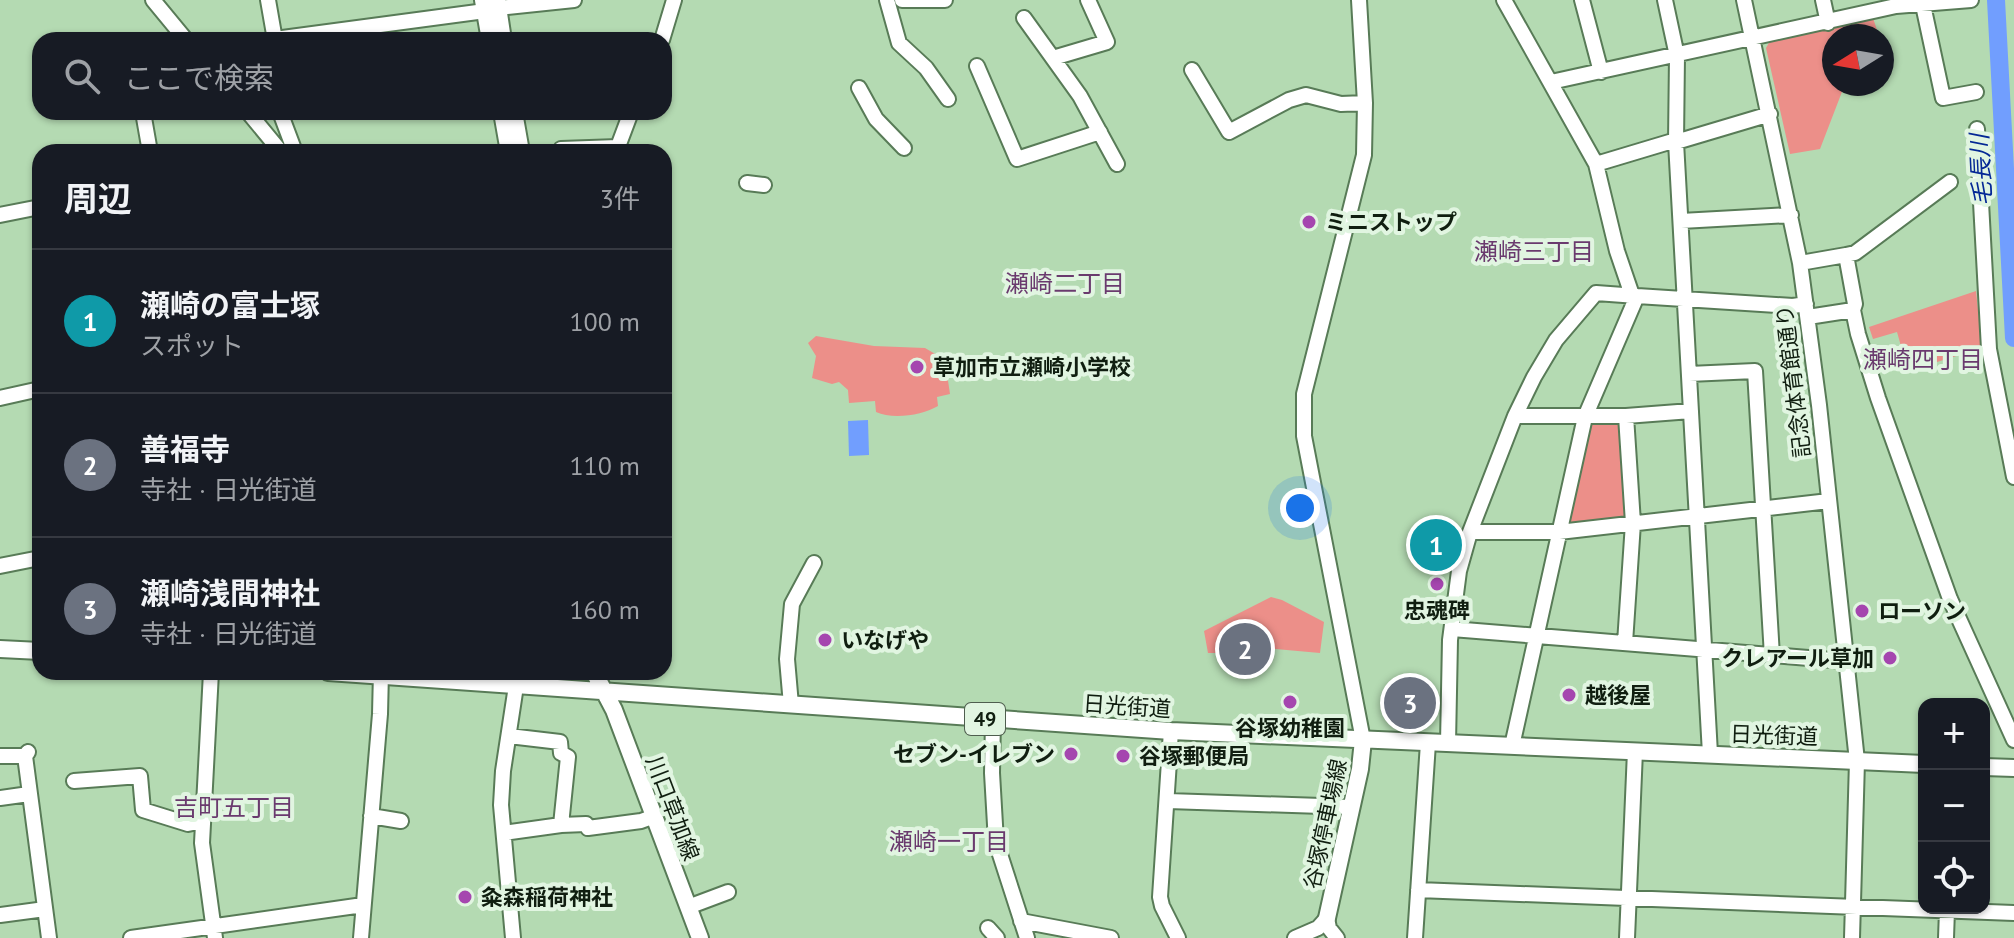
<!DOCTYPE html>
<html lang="ja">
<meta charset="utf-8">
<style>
:root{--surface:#171b24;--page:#242831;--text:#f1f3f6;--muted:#9ea1a6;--line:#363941;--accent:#db2777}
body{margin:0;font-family:"PT Sans","Noto Sans JP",sans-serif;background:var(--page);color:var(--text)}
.controls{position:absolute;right:24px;bottom:24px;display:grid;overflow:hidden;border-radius:16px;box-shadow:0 2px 6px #0004}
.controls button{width:72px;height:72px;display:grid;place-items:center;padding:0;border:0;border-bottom:2px solid var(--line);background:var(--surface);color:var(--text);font:40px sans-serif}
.compass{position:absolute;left:1822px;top:24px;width:72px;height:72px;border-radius:50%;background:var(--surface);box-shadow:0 2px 6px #0004;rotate:259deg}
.you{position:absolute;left:1300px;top:508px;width:28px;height:28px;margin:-20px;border:6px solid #fff;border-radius:50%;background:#1a73e8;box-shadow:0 0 0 12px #1a73e833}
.badge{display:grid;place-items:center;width:52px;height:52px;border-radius:50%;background:var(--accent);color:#fff;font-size:26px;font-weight:700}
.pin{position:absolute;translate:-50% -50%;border:4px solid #fff;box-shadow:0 2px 8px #0006}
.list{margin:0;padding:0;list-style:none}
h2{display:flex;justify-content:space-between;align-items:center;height:104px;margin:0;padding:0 32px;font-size:34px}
h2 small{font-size:26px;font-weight:400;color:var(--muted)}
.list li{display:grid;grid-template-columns:52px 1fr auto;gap:24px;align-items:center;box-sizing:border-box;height:144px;padding:0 32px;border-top:2px solid var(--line)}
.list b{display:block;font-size:30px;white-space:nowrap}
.list p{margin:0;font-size:26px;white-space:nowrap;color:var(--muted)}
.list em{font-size:26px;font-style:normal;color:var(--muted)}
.icon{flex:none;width:44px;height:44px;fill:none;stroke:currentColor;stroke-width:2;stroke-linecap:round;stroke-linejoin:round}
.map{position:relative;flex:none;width:2014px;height:938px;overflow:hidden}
.search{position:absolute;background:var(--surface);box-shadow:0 2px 6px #0004;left:32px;top:32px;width:640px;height:88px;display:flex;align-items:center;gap:20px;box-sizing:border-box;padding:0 28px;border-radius:24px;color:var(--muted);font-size:30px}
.panel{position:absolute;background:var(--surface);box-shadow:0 2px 6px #0004;left:32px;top:144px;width:640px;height:536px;border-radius:24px}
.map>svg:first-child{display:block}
.green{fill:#ec8f89}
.water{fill:#719efe}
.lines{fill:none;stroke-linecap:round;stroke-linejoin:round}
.river{stroke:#719efe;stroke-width:18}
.minor-casing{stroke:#587b57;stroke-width:18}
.major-casing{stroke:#587b57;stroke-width:20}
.minor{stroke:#fff;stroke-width:14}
.major{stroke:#fff;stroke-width:16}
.poi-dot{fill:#a546af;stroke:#e1f5e1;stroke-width:3}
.labels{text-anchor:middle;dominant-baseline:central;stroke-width:8;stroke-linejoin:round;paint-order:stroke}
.shield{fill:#e1f5e1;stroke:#4f5e4f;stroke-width:2}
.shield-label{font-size:20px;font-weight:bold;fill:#101e10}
.poi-label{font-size:22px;font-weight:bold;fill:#101e10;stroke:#e1f5e1;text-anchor:start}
.street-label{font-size:22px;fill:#101e10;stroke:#e1f5e1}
.water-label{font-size:24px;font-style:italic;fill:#052895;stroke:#e1f5e1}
.neighbourhood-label{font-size:24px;fill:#6a3a6e;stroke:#e1f5e1}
</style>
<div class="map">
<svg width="2014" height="938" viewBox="0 0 2014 938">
<rect width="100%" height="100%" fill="#b4dab2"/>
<path class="green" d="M 1873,18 L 1879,36 L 1834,36 L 1834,84 L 1845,84 L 1820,149 L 1790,154 L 1766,48 L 1770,41 Z
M 1976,291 L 1982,348 L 1908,371 L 1897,332 L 1873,339 L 1869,327 Z
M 816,336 L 874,346 L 925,348 L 937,355 L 944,354 L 950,394 L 937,397 L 938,406 C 923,415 893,420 876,412 L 875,401 L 849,403 L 848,390 L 839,382 L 832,384 L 812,378 L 816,356 L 808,343 Z
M 1589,422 L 1622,423 L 1626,520 L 1567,526 Z
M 1271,597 L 1282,600 L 1324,622 L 1320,653 L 1265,648 L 1265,636 L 1234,632 L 1231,653 L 1208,653 L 1204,631 Z"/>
<path class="water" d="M 868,420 L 869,455 L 849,456 L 848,421 Z"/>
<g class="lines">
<path class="river" d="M 1996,0 L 2014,338"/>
<g class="minor-casing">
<path id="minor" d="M 153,0 L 186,40
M 268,0 L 275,40
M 887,0 L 899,43 L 926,68 L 948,99
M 902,0 L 945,0
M 1359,0 L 1365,103 L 1364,155 L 1304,394 L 1304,436 L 1363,740
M 1504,0 L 1596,164
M 1582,0 L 1601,72
M 1665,0 L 1677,56 L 1676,142 L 1710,754
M 1744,0 L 1800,263 L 1819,405 L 1857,761 L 1852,938
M 1823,0 L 1828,23
M 1923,5 L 1943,98 L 1976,92
M 499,8 L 574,0
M 1024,18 L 1080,96 L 1117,164
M 275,39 L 485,11
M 662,40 L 674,0
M 1053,58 L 1107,42 L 1088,0
M 977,66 L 1017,159 L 1100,132
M 1192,70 L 1229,132 L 1289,100 L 1306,95 L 1341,104 L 1365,103
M 1551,82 L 1896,6 L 1971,0
M 859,88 L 876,119 L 904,148
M 143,112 L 150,152
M 248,112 L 281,152
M 280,112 L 295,152
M 1977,129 L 1989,349 L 2014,477
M 1676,142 L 1770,114
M 562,152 L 561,149 L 618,147
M 616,152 L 631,112
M 747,183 L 764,185
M 0,215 L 40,207
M 1681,221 L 1791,215
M 1846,255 L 1855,253 L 1950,182
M 1800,263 L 1846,255 L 1855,304 L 1853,310 L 1808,317
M 1632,295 L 1617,251 L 1596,164 L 1676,140
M 1853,310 L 1858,334 L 1878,398 L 1950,599 L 2014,740
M 1689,374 L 1755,371 L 1772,656
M 0,398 L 40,389
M 1515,416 L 1626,416 L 1691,411
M 1470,532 L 1559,532 L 1829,501
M 0,566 L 40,558
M 1452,629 L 1845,661
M 1625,643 L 1633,523 L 1626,416
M 211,672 L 202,843 L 215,938
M 791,705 L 787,659 L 792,604 L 814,563
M 993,719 L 992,773 L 996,842 L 1027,938
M 1171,731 L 1160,897 L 1162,906 L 1178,938
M 509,736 L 560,742 L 561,753 L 568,757 L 561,825
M 1448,743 L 1450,640 L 1459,571 L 1470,532 L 1515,416 L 1534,377 L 1556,340 L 1596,293 L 1637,296
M 1512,746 L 1585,417 L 1637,296 L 1793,306 L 1806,304
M 28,752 L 25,756 L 49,938
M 0,756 L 25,756
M 74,781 L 140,776 L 143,810 L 188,824 L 203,821
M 0,798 L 29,794
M 1168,801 L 1351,807
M 371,816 L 401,821
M 504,833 L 561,825 L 586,824 L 588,828 L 641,821 L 652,817
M 1418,890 L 2014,913
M 688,907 L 728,892
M 0,915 L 45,909
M 1327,918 L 1329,928 L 1337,938
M 1021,921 L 1111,938
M 988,928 L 997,938
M 131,938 L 363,905
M 361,938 L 380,714 L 381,672
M 513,938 L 501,805 L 503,771 L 516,686
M 1295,938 L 1318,928 L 1327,918
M 1415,938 L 1428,743
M 1627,938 L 1635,751
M 1946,938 L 1947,910"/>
</g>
<g class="major-casing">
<path id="major" d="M 483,0 L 490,40
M 497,0 L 503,40
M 502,112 L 509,152
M 514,112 L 521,152
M 0,649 L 40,651
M 328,672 L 1171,731 L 1924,764
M 594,672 L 614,710 L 700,938
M 1984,767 L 2014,768
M 1327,918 L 1360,769 L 1363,740"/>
</g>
<use href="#minor" class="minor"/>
<use href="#major" class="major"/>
</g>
<g class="poi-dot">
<circle cx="1309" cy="222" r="8"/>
<circle cx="917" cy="367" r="8"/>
<circle cx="1437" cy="584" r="8"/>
<circle cx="1862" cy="611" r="8"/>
<circle cx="825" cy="640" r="8"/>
<circle cx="1890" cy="658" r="8"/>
<circle cx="1569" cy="695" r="8"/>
<circle cx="1290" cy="702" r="8"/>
<circle cx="1071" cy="754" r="8"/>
<circle cx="1123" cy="756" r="8"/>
<circle cx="465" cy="897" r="8"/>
</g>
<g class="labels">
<rect class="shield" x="965" y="703" width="40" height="32" rx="6"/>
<g class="shield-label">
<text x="985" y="719">49</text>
</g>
<g class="poi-label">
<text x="1325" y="222">ミニストップ</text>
<text x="933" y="367">草加市立瀬崎小学校</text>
<text x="1437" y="610" text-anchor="middle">忠魂碑</text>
<text x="1878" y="611">ローソン</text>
<text x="841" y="640">いなげや</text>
<text x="1874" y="658" text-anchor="end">クレアール草加</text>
<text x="1585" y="695">越後屋</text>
<text x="1290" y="728" text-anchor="middle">谷塚幼稚園</text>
<text x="1055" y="754" text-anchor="end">セブン-イレブン</text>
<text x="1139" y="756">谷塚郵便局</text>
<text x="481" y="897">粂森稲荷神社</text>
</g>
<g class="street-label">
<text transform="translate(1793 381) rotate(-97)">記念体育館通り</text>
<text transform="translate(1127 706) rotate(4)">日光街道</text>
<text transform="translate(1774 735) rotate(2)">日光街道</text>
<text transform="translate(673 808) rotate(69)">川口草加線</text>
<text transform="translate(1325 824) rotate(-78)">谷塚停車場線</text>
</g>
<g class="water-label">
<text transform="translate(1981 170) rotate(-93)">毛長川</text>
</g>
<g class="neighbourhood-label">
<text x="1534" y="251">瀬崎三丁目</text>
<text x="1065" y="283">瀬崎二丁目</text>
<text x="1923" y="359">瀬崎四丁目</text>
<text x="234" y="807">吉町五丁目</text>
<text x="949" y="841">瀬崎一丁目</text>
</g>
</g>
</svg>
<div class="controls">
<button>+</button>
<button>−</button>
<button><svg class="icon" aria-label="locate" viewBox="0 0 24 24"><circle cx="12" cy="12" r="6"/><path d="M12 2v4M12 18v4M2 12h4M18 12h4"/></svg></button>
</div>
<svg class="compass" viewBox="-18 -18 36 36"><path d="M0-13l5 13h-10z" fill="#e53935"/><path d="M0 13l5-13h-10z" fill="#9ea1a6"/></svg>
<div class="you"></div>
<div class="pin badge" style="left:1436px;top:545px;background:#0f9aa8">1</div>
<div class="pin badge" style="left:1245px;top:649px;background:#6b7280">2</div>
<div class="pin badge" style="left:1410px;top:703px;background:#6b7280">3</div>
<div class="search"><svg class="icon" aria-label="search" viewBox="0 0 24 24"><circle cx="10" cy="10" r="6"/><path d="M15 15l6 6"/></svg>ここで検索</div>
<section class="panel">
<h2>周辺<small>3件</small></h2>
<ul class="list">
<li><span class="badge" style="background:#0f9aa8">1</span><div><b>瀬崎の富士塚</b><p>スポット</p></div><em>100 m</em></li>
<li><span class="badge" style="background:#6b7280">2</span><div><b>善福寺</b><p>寺社 · 日光街道</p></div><em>110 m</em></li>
<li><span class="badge" style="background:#6b7280">3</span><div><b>瀬崎浅間神社</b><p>寺社 · 日光街道</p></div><em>160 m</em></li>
</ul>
</section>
</div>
